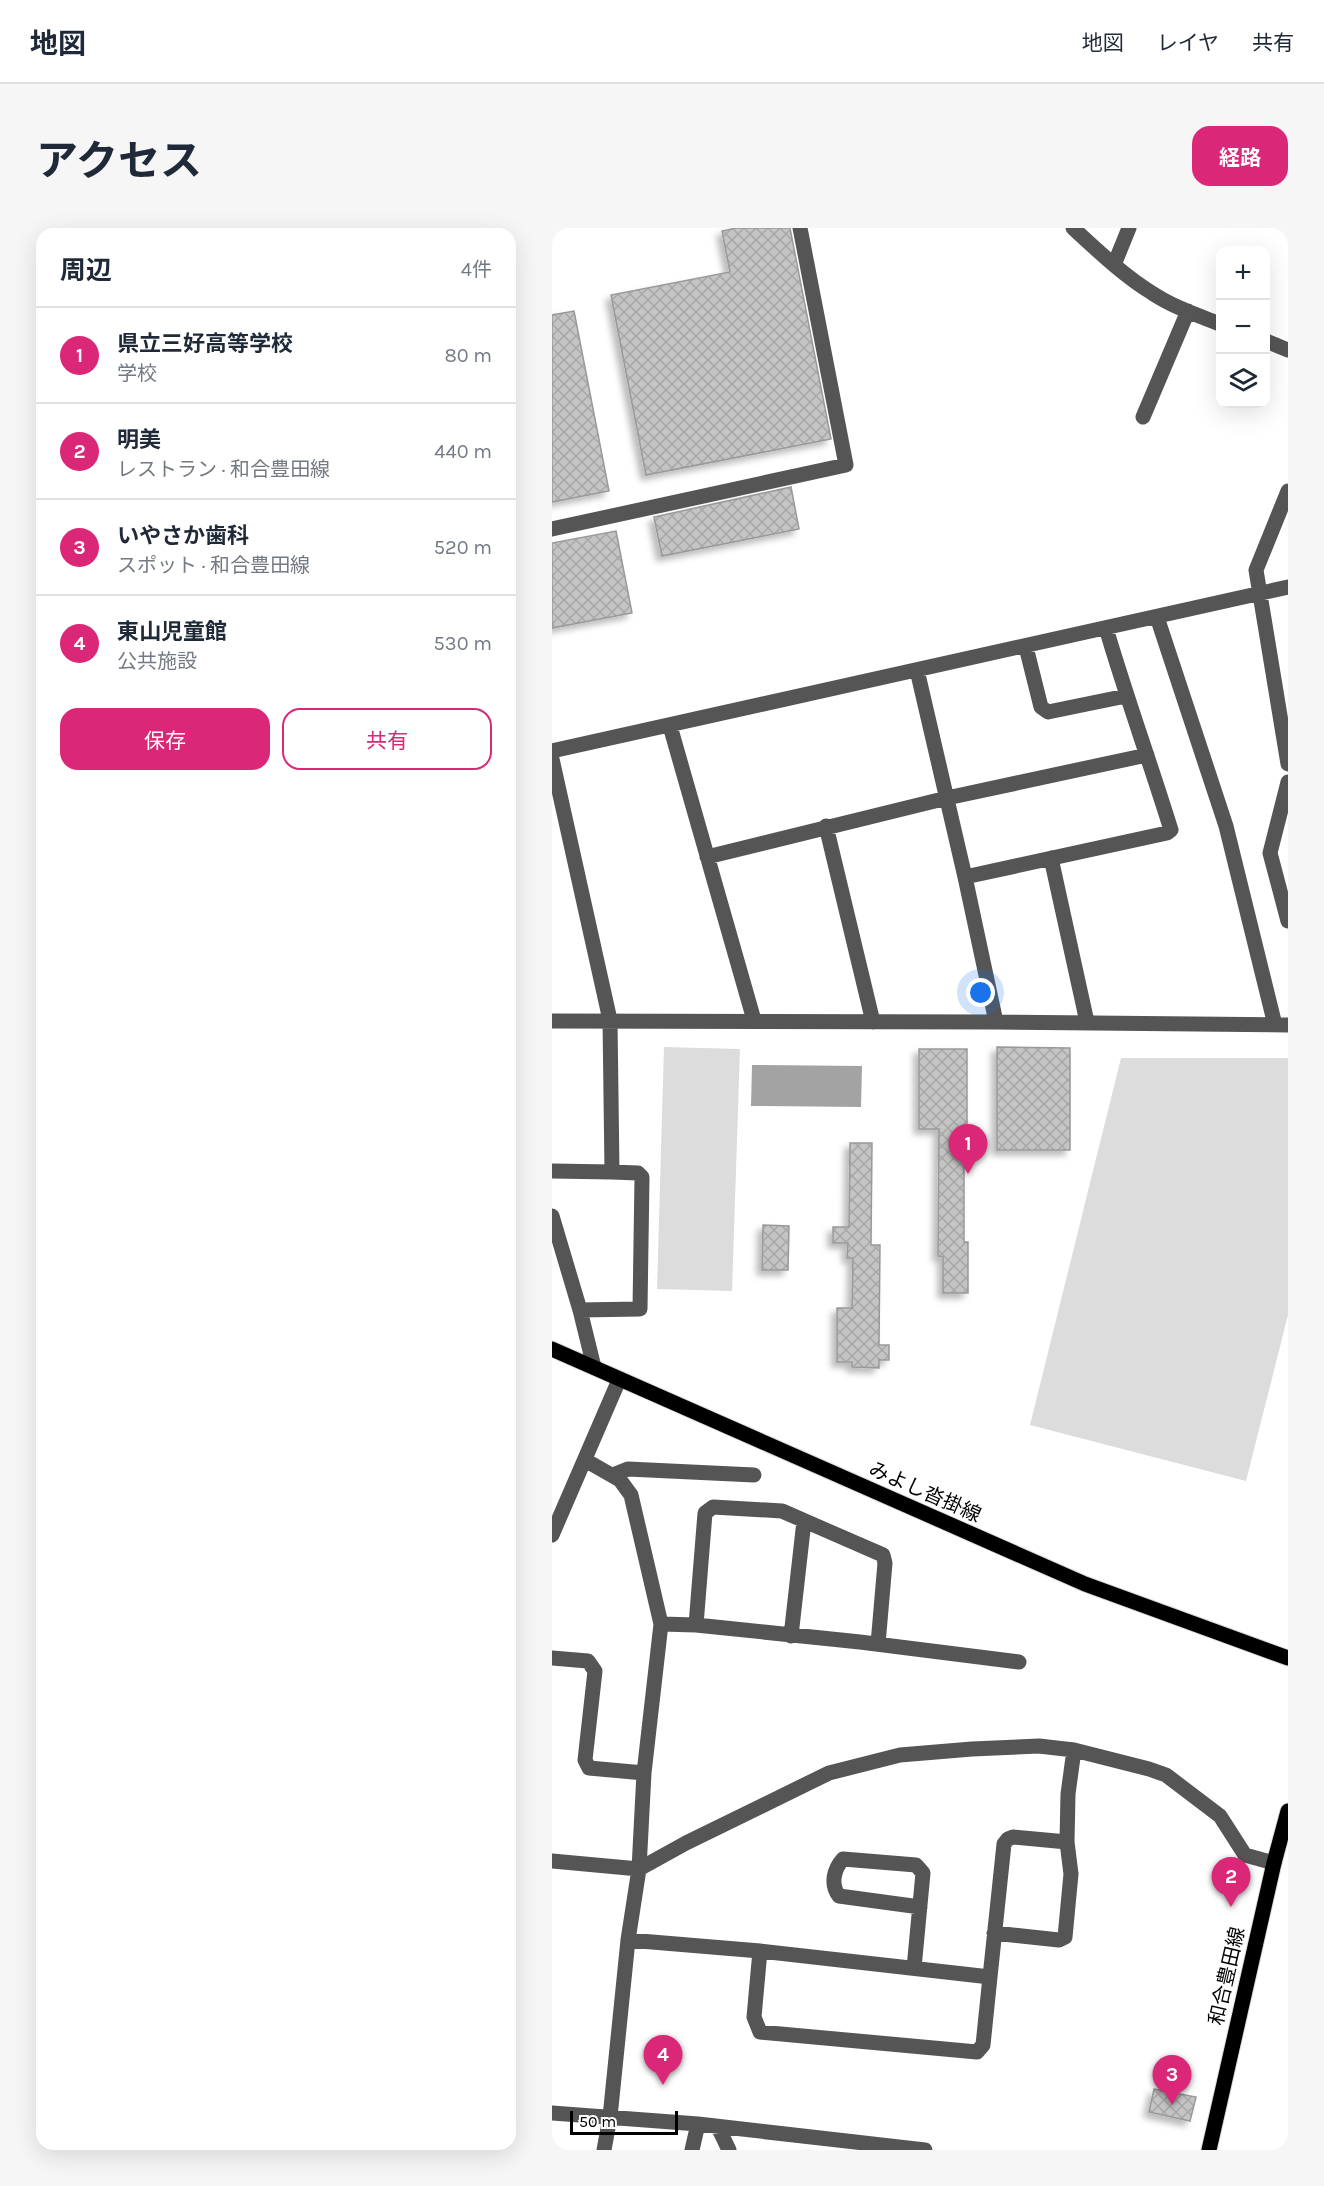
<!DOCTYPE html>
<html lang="ja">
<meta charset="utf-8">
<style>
:root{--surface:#fff;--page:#f6f6f7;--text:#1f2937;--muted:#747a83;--line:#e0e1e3;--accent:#db2777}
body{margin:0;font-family:Karla,"Noto Sans JP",sans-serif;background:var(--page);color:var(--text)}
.controls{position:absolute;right:18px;top:18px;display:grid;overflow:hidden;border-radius:12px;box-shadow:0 6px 24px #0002}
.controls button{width:54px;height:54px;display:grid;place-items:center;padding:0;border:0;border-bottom:2px solid var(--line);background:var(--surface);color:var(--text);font:30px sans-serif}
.scale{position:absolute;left:18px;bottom:15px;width:108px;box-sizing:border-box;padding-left:6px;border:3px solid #000;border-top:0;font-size:16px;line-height:21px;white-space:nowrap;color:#000;-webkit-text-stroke:4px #fff;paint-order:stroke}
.you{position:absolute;left:429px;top:765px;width:21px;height:21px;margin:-15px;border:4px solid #fff;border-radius:50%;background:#1a73e8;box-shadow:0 0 0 9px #1a73e833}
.badge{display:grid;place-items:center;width:39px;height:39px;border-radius:50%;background:var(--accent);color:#fff;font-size:20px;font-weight:700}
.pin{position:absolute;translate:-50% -50px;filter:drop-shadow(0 2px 3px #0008)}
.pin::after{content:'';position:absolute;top:32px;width:21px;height:18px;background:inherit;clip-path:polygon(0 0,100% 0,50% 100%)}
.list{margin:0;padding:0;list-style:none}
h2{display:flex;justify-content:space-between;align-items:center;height:78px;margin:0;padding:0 24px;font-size:26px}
h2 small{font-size:20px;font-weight:400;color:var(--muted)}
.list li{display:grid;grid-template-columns:39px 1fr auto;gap:18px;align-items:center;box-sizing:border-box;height:96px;padding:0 24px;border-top:2px solid var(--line)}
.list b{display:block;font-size:22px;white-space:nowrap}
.list p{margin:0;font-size:20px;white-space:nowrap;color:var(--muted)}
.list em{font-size:20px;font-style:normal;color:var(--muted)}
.actions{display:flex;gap:12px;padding:18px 24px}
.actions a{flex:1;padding:14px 0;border:2px solid var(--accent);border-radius:18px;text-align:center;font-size:21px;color:var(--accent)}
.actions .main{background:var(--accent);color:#fff}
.icon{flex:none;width:33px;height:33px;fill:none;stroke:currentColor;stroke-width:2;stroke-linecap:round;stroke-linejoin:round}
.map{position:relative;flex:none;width:736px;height:1922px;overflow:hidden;border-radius:18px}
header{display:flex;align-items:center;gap:36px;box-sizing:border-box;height:84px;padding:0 30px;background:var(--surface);border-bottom:2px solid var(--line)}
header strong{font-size:28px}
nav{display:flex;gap:33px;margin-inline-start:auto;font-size:21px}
.intro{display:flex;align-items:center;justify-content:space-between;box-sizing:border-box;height:144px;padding:0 36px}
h1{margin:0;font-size:42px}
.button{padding:15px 27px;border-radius:18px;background:var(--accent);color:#fff;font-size:21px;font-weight:700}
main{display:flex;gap:36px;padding:0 36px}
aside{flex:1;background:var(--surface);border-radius:18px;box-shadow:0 6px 24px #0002}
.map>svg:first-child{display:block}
.green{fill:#dcdcdc}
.water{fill:#a3a3a3}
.building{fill:url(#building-cross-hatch);stroke:#999;stroke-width:1.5;filter:url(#shadow)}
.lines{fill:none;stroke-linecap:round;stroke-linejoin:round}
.major-casing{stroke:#dbdbdb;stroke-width:17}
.minor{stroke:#555;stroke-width:15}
.major{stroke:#000;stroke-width:15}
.labels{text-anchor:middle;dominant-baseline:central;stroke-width:6;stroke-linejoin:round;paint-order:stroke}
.street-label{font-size:20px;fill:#000;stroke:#fff}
</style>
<header>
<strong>地図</strong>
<nav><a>地図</a><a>レイヤ</a><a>共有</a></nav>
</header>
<div class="intro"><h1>アクセス</h1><a class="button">経路</a></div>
<main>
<aside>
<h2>周辺<small>4件</small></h2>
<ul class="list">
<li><span class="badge">1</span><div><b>県立三好高等学校</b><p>学校</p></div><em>80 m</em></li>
<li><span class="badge">2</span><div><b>明美</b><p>レストラン · 和合豊田線</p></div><em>440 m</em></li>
<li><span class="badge">3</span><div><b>いやさか歯科</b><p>スポット · 和合豊田線</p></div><em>520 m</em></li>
<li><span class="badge">4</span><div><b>東山児童館</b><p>公共施設</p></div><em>530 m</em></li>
</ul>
<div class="actions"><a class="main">保存</a><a>共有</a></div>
</aside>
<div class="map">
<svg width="736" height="1922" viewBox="0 0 736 1922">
<defs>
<pattern id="building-cross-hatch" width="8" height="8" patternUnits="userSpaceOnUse" patternTransform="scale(1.5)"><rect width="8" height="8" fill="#c4c4c4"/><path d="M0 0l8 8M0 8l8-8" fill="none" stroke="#a7a7a7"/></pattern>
<filter id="shadow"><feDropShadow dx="-5" dy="5" stdDeviation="3" flood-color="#0004"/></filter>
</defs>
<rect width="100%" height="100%" fill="#fff"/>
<path class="green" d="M 112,819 L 188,821 L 180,1063 L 105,1061 Z
M 569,830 L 736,830 L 736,1087 L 694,1253 L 478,1197 Z"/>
<path class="water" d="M 200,837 L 310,838 L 309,879 L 199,878 Z"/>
<path class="building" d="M 184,0 L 238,0 L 279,211 L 94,247 L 59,67 L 178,44 L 170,3 Z
M 22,83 L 57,263 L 0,274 L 0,87 Z
M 239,259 L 247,301 L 110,328 L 102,289 Z
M 64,303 L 80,385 L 0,400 L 0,315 Z
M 445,819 L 518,820 L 518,922 L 445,922 Z
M 367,821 L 415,821 L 415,902 L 412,901 L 412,1014 L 416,1014 L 416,1065 L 391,1065 L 391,1029 L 386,1028 L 387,901 L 367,901 Z
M 298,915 L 320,915 L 319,1017 L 328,1017 L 327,1117 L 337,1117 L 337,1132 L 327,1132 L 327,1140 L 300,1139 L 300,1134 L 285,1134 L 285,1080 L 300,1080 L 301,1030 L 295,1030 L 296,1015 L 281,1015 L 281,999 L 297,999 Z
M 211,997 L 237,998 L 236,1042 L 210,1042 Z
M 602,1861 L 644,1869 L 638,1893 L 597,1884 Z"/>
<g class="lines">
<g class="major-casing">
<path id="major" d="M 0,1121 L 533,1356 L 736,1430
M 657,1922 L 722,1635 L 736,1583"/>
</g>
<path class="minor" d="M 521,0 C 546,23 571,47 600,65 C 621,79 645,87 668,96
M 562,37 L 577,0
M 714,113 L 736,122
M 591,189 L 636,83
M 736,263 L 704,342 L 736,536
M 0,301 L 294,237 L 248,0
M 605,389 L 674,598 L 723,797
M 474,419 L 489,479 L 496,484 L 574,468
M 365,442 L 413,649 L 444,794
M 118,498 L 202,792
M 0,523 L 736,359
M 0,531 L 58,792 L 60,944 L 0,943
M 736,554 L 718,625 L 736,693
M 274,598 L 321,794
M 155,629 L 395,570 L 595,527
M 499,630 L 535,794
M 413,649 L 615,605 L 619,602 C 598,534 574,468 554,400
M 0,793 L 444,794 L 736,797
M 0,988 L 28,1082 L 42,1139
M 28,1082 L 88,1081 L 90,949 L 86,945 L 60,944
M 33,1232 L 68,1252 L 79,1267 L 109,1396 L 92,1545 L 87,1641 L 76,1712 L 58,1889 L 52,1922
M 61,1247 L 76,1241 L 202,1247
M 0,1307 L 67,1152
M 109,1396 L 144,1397 L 308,1414 L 467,1434
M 144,1397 L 153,1285 L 161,1279 L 230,1283 L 331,1327 L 333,1335 L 326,1416
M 239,1408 L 252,1293
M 0,1430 L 36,1433 L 43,1443 L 33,1532 L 37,1540 L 92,1545
M 0,1633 L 87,1641 L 134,1615 L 277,1545 L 348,1527 L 420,1521 L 487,1518 L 522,1522 L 597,1541 L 614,1547 L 668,1588 L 693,1627 L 722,1635
M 442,1705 L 507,1712 L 513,1709 L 519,1646 L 515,1614 L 516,1566 L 522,1522
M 76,1712 L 208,1723 L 438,1749 L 431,1817 L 425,1824 L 208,1804 L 202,1789 L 208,1723
M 362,1740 L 371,1645 L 364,1637 L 291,1631 C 282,1641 278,1656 287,1668 L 368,1679
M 438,1749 L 452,1616 L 456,1611 L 461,1609 L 515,1614
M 0,1885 L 146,1896 L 373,1922
M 166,1899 L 177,1922
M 140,1922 L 146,1896"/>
<use href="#major" class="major"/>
</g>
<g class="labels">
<g class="street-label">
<text transform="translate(373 1264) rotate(24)">みよし沓掛線</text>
<text transform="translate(675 1748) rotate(-77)">和合豊田線</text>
</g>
</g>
</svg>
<div class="controls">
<button>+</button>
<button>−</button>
<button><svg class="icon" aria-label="layers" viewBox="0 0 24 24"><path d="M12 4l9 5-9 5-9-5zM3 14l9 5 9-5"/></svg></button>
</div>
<div class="scale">50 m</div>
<div class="you"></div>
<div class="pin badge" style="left:416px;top:946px">1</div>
<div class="pin badge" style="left:679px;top:1679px">2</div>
<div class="pin badge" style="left:620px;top:1877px">3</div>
<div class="pin badge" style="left:111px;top:1857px">4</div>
</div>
</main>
